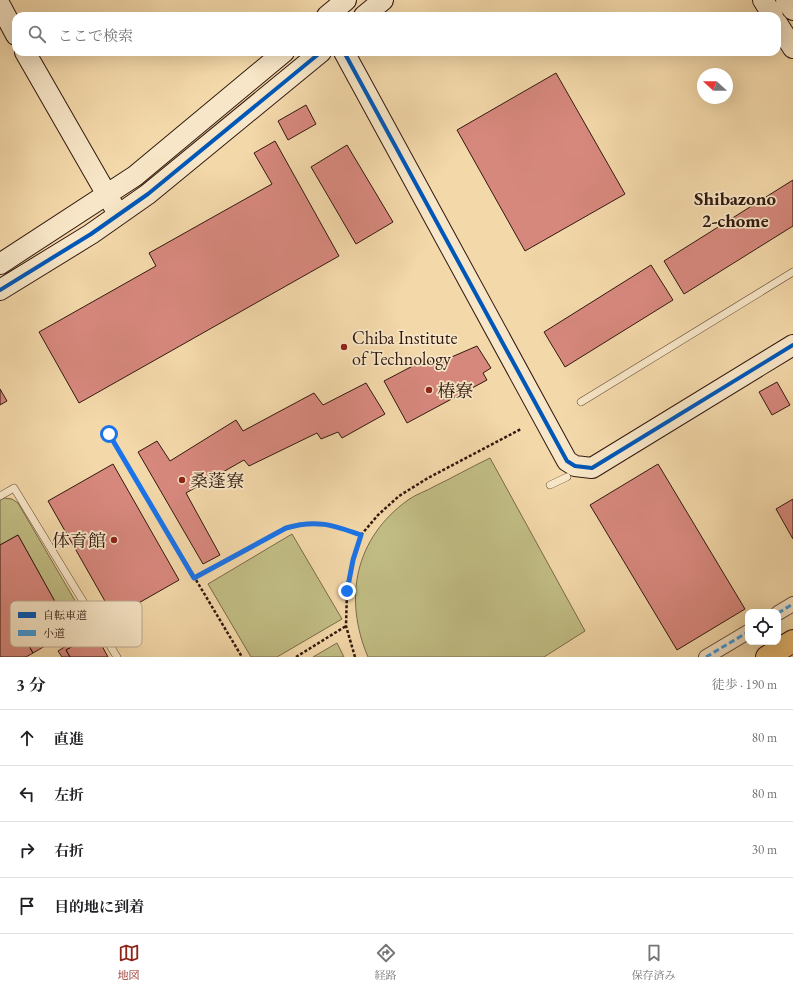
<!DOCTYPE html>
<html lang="ja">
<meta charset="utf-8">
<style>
:root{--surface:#fff;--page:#f6f6f6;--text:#202124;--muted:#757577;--line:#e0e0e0;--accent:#8f2418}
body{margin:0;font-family:"EB Garamond","Noto Serif JP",serif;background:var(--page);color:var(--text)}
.controls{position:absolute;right:12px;bottom:12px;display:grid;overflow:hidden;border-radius:8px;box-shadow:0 4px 16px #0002}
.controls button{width:36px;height:36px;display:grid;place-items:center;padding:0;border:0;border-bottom:1px solid var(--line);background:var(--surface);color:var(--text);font:20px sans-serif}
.compass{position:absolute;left:697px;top:68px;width:36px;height:36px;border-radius:50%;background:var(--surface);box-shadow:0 4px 16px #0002;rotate:291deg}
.stop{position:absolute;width:12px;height:12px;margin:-9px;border:3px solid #1a73e8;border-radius:50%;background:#fff}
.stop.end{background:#1a73e8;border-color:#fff;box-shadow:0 1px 4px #0008}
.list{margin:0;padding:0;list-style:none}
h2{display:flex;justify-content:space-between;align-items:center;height:52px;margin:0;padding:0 16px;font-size:17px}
h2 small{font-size:13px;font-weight:400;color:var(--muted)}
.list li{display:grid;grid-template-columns:26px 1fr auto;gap:12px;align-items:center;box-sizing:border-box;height:56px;padding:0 16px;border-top:1px solid var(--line)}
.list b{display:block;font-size:15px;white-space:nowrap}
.list em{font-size:13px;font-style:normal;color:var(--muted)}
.icon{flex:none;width:22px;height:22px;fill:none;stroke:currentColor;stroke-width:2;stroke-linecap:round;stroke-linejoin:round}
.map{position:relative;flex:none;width:793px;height:657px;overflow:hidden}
.search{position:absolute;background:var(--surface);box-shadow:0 4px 16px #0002;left:12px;right:12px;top:12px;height:44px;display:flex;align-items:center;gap:10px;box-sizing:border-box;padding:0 14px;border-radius:12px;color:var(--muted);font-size:15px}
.sheet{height:276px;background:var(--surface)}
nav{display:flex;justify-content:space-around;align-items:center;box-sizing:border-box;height:56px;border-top:1px solid var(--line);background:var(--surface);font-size:11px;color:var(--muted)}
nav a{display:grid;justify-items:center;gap:2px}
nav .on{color:var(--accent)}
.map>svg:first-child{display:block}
.green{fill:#c1bd84;stroke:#796a4a}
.building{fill:#d7887d;stroke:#31180f}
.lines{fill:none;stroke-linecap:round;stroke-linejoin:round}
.lane-casing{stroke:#624836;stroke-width:8}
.street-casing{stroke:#624836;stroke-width:16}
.secondary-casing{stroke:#31180f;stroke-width:22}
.primary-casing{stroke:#31180f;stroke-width:24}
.path{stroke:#31180f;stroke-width:2.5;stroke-dasharray:3 2;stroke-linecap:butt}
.lane{stroke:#f7e6c7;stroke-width:7}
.street{stroke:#f7e6c7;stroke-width:14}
.secondary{stroke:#f7e6c7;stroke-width:20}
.primary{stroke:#eabc74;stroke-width:22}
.quiet{stroke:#3e9ade;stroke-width:3;stroke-dasharray:6 3;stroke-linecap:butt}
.cycleway-casing{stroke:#f7e6c7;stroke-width:6}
.cycleway{stroke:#0057b8;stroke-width:4}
.route{stroke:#1a73e8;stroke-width:5}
.poi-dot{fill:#8f2418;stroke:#f7e6c7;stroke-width:1.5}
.labels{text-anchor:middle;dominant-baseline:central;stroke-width:3.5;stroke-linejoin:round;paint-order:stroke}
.poi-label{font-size:18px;fill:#31180f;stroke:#f7e6c7;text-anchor:start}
.neighbourhood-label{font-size:19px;font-weight:bold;fill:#31180f;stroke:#f7e6c7}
.key{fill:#f7e6c7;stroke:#bca890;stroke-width:1}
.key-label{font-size:11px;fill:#31180f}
</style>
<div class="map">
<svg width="793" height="657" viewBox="0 0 793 657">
<rect width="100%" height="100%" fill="#f3d8a9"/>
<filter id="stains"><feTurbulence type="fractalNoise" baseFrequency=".005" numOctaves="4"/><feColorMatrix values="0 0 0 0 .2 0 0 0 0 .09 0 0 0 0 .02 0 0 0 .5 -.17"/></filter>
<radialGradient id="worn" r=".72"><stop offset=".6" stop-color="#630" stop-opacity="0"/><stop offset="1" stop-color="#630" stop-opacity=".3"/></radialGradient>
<path class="green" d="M 490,458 L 585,631 L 544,657 L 368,657 C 343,598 355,538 408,500 C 416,494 427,491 435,486 C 454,477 471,467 490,458 Z
M 4,498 L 12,499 L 18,503 L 84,616 L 68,625 L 18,535 L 0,545 L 0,500 Z
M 292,534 L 342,619 L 277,657 L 251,657 L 208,584 Z
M 337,643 L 344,657 L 313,657 Z"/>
<path class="building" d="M 556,73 L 625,194 L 525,251 L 457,130 Z
M 306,105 L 316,124 L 288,140 L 278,121 Z
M 275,141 L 339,256 L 79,403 L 39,332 L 156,266 L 149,253 L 272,184 L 254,153 Z
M 347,145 L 393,222 L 356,244 L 311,167 Z
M 793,180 L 793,226 L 684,294 L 664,261 Z
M 651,265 L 673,300 L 565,367 L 544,332 Z
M 477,346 L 491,368 L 483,373 L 487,380 L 407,423 L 384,381 L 428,358 L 433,365 Z
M 777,382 L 790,405 L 772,415 L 759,392 Z
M 366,383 L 385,414 L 342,438 L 338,432 L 321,439 L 317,433 L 249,466 L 244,460 L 186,493 L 220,555 L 203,564 L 138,452 L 157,441 L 170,461 L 236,420 L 243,431 L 314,393 L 323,405 Z
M 0,389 L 7,401 L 0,405 Z
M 113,464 L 179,580 L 114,617 L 48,501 Z
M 658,464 L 745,609 L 677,650 L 590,505 Z
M 793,499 L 793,539 L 776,509 Z
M 18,535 L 68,625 L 29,646 L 33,653 L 26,657 L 0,657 L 0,545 Z
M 68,625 L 71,631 L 33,653 L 29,646 Z
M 71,631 L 78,643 L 66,650 L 70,657 L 62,657 L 58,651 L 71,643 L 66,634 Z
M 95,633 L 108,657 L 70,657 L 66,650 Z"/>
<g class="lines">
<g class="lane-casing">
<path id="lane" d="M 581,402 L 793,272
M 550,485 L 567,477
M 0,496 L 14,488 L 117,657"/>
</g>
<g class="street-casing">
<path id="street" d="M 778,613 L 793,604
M 706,657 L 748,632"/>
</g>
<g class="secondary-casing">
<path id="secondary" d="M 763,0 L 773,16
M 786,0 L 793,10
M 0,5 L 16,35
M 327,16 L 346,0
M 364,16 L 383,0
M 777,23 L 793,48
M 25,52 L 114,207
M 344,52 L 567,461 L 575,466 L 592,468 L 793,345
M 0,264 L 135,176 L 284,52
M 0,290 L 91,234 L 148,194 L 321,52"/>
</g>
<g class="primary-casing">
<path id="primary" d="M 767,657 L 793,641"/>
</g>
<path class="path" d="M 109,434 L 242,657
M 194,578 L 286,528 C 316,519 333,525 361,535
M 296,657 L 346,626
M 355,657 L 346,626 L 347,591 L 353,561 L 361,535 L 378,515 L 399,496 L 428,478 L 521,429"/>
<use href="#lane" class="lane"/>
<use href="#street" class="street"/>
<use href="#secondary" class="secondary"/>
<use href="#primary" class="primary"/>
<path class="quiet" d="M 778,613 L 793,604
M 706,657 L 748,632"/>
<g class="cycleway-casing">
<path id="cycleway" d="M 344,52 L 567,461 L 575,466 L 592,468 L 793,345
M 0,290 L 91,234 L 148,194 L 321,52"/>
</g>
<use href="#cycleway" class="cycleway"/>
</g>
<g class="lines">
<path class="route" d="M 109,434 L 194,578 L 286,528 C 316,519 333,525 361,535 L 353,560 L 347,591"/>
</g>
<g class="poi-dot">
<circle cx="344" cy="347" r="4"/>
<circle cx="429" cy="390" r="4"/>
<circle cx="182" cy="480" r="4"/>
<circle cx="114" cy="540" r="4"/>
</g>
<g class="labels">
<g class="poi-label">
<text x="352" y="337">Chiba Institute<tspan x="352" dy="21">of Technology</tspan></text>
<text x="437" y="390">椿寮</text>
<text x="190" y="480">桑蓬寮</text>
<text x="106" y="540" text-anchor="end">体育館</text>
</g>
<g class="neighbourhood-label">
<text x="735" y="198">Shibazono<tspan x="735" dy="22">2-chome</tspan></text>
</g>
</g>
<rect x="10" y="601" width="132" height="46" rx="6" class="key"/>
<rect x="18" y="612" width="18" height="6" fill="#0057b8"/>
<rect x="18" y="630" width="18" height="6" fill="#3e9ade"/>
<g class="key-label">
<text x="43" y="619">自転車道</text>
<text x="43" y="637">小道</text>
</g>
<rect width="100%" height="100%" filter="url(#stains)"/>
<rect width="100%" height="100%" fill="url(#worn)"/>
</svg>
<div class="controls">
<button><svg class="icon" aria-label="locate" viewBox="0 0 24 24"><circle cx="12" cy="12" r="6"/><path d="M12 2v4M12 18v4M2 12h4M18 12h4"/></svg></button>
</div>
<svg class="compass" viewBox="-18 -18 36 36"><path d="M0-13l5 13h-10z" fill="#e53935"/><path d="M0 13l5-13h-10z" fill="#757577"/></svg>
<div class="stop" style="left:109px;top:434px"></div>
<div class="stop end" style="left:347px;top:591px"></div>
<div class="search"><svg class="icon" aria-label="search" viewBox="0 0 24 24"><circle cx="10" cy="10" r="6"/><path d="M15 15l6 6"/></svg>ここで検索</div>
</div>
<section class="sheet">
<h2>3 分<small>徒歩 · 190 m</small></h2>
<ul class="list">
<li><svg class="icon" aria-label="ahead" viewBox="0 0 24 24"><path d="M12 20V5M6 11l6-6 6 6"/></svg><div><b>直進</b></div><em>80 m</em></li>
<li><svg class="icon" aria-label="left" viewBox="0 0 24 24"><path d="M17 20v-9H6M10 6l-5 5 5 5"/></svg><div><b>左折</b></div><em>80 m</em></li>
<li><svg class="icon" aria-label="right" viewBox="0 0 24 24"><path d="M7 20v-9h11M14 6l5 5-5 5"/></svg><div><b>右折</b></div><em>30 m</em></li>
<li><svg class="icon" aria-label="arrive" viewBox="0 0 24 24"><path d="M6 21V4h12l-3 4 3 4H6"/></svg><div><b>目的地に到着</b></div></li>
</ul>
</section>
<nav>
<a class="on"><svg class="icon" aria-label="map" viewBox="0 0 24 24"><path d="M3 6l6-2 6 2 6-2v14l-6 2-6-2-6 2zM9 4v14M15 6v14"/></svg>地図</a>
<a><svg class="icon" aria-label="directions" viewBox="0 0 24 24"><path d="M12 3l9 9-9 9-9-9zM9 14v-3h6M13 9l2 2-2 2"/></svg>経路</a>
<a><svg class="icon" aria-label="saved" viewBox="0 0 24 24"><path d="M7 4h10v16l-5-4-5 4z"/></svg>保存済み</a>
</nav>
